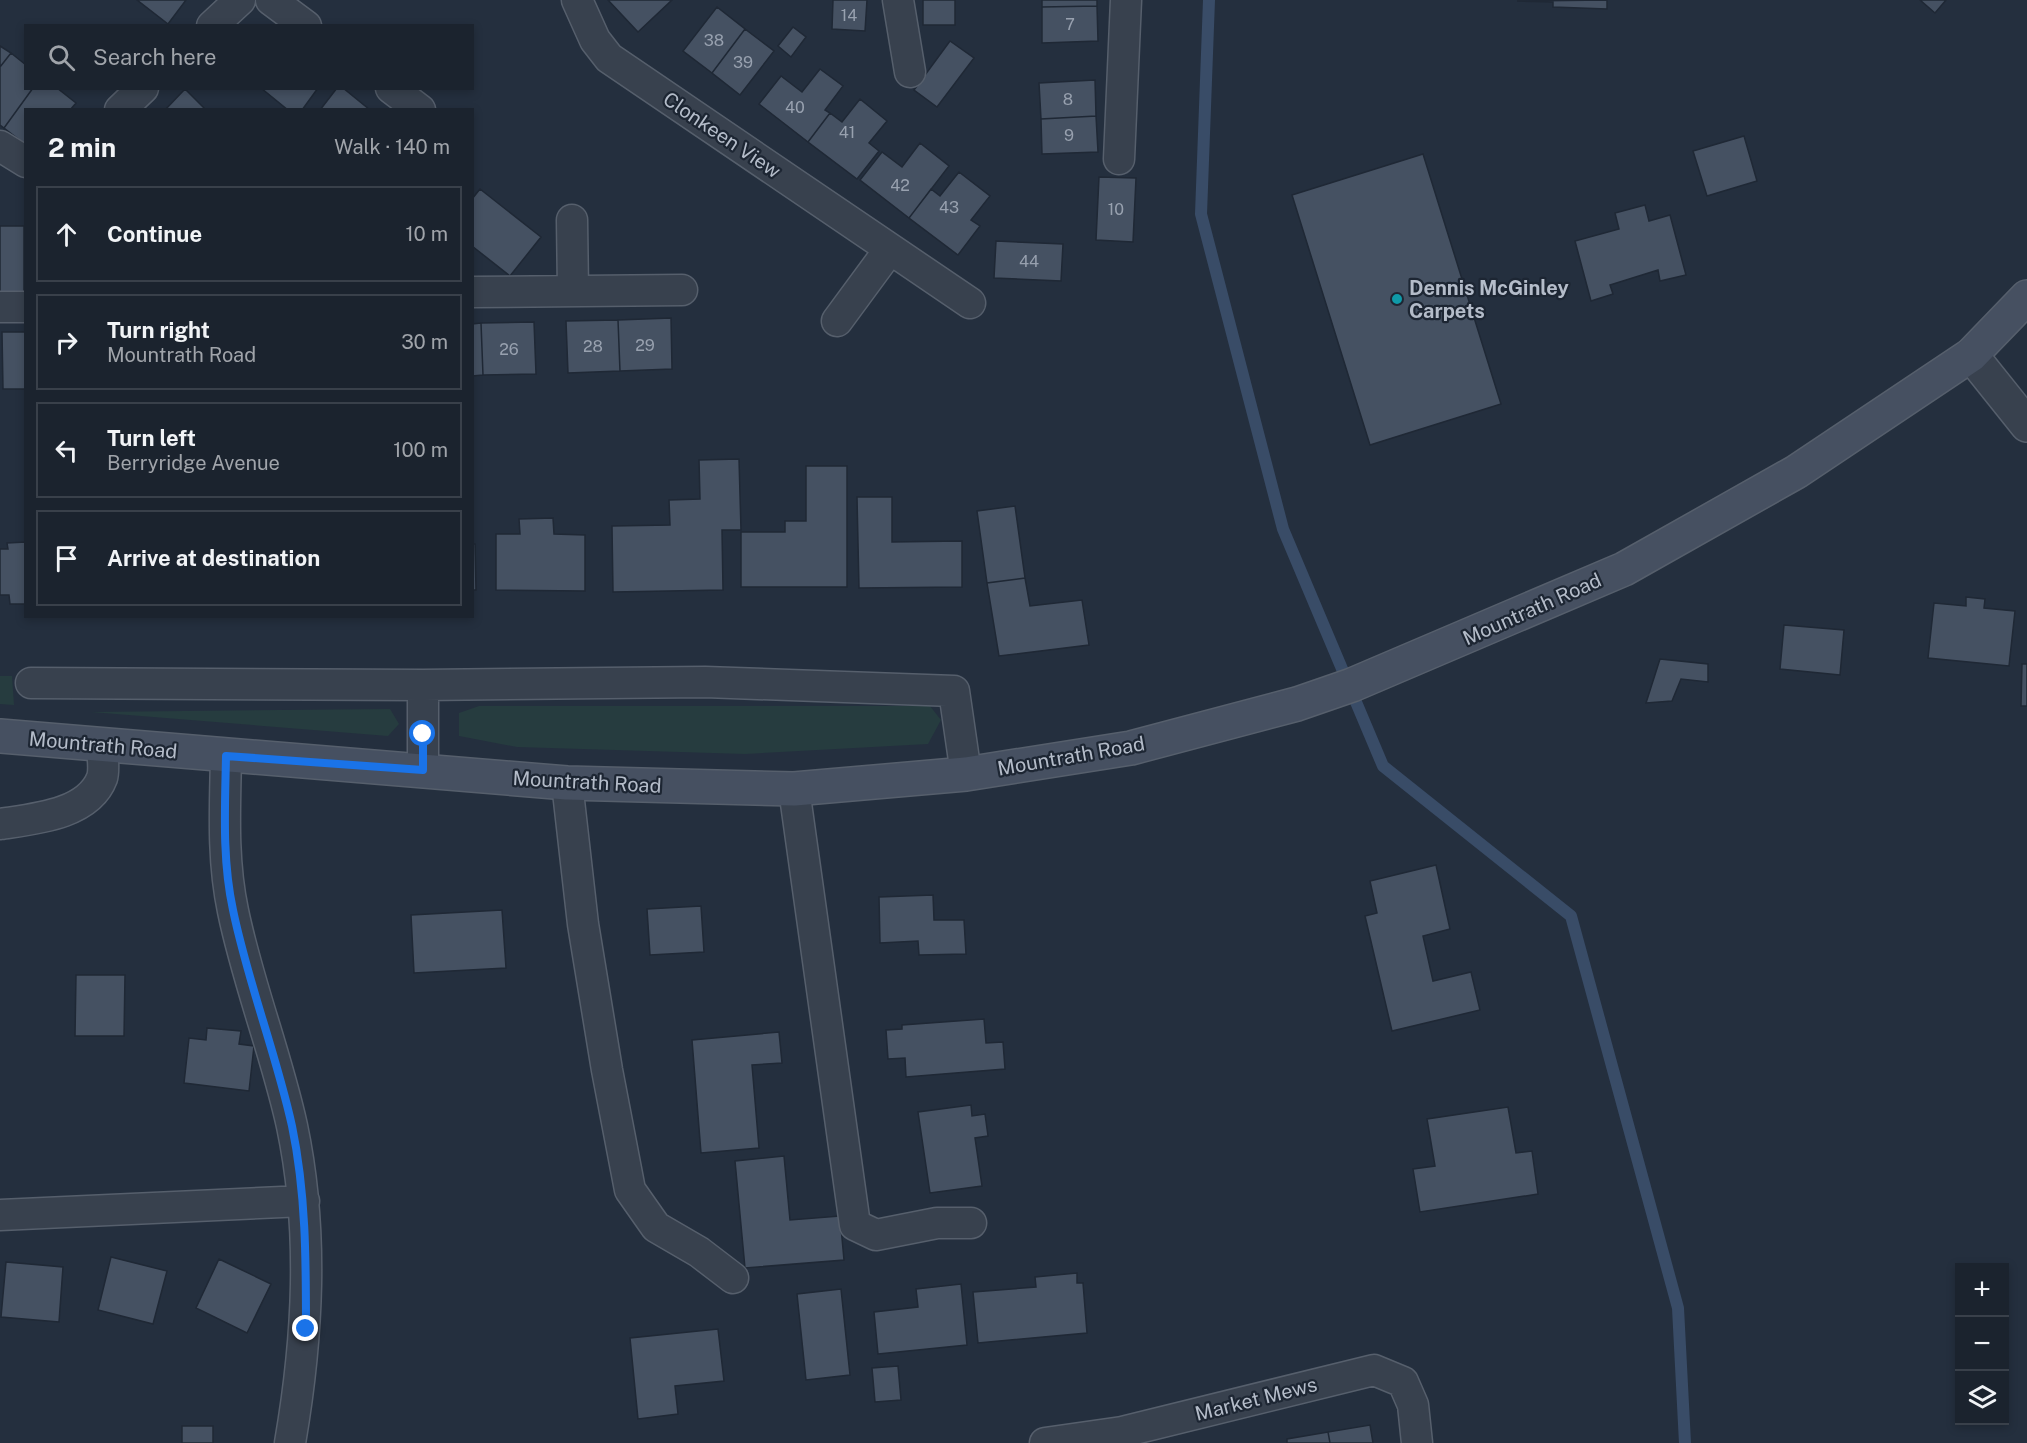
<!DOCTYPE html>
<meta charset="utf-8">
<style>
:root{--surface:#1b232e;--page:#242b36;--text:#f1f3f6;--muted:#a0a4aa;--line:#39404a}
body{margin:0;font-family:"Public Sans",sans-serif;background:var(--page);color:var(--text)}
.controls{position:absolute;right:18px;bottom:18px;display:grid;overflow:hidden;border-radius:0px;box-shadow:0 3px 9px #0003}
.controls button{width:54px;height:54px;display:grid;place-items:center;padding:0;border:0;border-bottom:2px solid var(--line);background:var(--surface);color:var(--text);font:30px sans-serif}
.stop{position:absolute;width:18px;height:18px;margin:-14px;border:4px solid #1a73e8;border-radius:50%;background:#fff}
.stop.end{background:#1a73e8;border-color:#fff;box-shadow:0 2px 6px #0008}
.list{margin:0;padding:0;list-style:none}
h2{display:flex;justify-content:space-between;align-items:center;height:78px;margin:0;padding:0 24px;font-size:26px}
h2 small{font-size:20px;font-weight:400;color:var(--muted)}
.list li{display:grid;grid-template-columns:39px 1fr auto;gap:18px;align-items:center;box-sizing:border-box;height:96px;margin:0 12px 12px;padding:0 12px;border:2px solid var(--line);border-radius:0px}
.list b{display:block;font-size:22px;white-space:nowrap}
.list p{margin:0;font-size:20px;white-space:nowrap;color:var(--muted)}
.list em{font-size:20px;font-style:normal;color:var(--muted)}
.icon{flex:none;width:33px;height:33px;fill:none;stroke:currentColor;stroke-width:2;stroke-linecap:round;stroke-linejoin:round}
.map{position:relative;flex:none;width:2027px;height:1443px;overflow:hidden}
.search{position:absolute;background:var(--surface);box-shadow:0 3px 9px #0003;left:24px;top:24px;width:450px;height:66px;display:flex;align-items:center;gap:15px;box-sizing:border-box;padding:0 21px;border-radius:0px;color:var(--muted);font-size:22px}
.panel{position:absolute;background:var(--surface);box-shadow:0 3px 9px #0003;left:24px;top:108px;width:450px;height:510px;border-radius:0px}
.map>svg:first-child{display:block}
.green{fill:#263c3f}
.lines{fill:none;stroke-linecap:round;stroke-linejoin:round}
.stream{stroke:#394c67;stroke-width:12}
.building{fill:#455162;stroke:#1f2835;stroke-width:1.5}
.minor-casing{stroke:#565f6c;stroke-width:33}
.tertiary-casing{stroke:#565f6c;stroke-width:36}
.secondary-casing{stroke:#565f6c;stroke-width:36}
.minor{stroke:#38414e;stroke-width:30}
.tertiary{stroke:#38414e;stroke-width:33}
.secondary{stroke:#465061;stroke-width:33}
.route{stroke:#1a73e8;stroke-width:8}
.culture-dot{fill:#0f9aa8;stroke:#1d2633;stroke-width:2}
.labels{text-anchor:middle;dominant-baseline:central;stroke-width:4.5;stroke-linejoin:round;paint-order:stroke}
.number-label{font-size:16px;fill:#98a1af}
.street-label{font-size:20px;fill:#b4bcc9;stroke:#1d2633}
.poi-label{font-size:20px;font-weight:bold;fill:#b4bcc9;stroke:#1d2633;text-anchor:start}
</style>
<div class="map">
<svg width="2027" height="1443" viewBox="0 0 2027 1443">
<rect width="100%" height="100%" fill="#242f3e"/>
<path class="green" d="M 0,676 L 12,676 L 14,705 L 0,704 Z
M 479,706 L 930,706 L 941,720 L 928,744 L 745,754 L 517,747 L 459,736 L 459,713 Z
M 390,709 L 399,724 L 388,736 L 91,712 Z"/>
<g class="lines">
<path class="stream" d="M 1209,0 L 1201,214 L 1283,529 L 1383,766 L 1571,916 L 1678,1308 L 1685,1443"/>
</g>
<path class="building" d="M 137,0 L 186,0 L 168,24 Z
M 608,0 L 672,0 L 638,32 Z
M 833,0 L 867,0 L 865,31 L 832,29 Z
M 923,0 L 955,0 L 955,25 L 923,25 Z
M 1042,0 L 1097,0 L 1097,6 L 1042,7 Z
M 1607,0 L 1607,9 L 1553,7 L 1553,2 L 1517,1 Z
M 1920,0 L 1946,0 L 1935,13 Z
M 1097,6 L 1098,41 L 1042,43 L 1042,7 Z
M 717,7 L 745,29 L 712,73 L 683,51 Z
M 793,27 L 806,37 L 791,57 L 778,46 Z
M 745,29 L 774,51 L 740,95 L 712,73 Z
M 950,41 L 974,58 L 937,107 L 914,90 Z
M 0,46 L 11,53 L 0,67 Z
M 11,53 L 26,65 L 26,88 L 33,88 L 4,128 L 0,125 L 0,67 Z
M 820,69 L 843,86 L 825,110 L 830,113 L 808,142 L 759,104 L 781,76 L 802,92 Z
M 1095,80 L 1096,116 L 1041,119 L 1039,83 Z
M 33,88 L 57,88 L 76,103 L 70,110 L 26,110 L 26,145 L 4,128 Z
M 261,88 L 318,88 L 302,110 L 288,110 Z
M 337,88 L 343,88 L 370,110 L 320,110 Z
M 185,89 L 206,110 L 165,110 Z
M 860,99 L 887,121 L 869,143 L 879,151 L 857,179 L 808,142 L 830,113 L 842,122 Z
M 1096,116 L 1098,152 L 1042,154 L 1041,119 Z
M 1744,136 L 1757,181 L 1707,196 L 1693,151 Z
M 920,143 L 949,166 L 909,218 L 860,180 L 882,152 L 902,167 Z
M 1423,154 L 1501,404 L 1370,445 L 1292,195 Z
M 959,172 L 990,196 L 971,220 L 980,226 L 958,255 L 909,218 L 931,189 L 940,196 Z
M 1099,177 L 1136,178 L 1133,242 L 1096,240 Z
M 480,189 L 541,237 L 510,276 L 472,246 L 472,199 Z
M 1645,205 L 1649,221 L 1670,215 L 1686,275 L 1660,281 L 1658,270 L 1610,285 L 1613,294 L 1591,301 L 1575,241 L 1619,229 L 1615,213 Z
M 0,226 L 24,226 L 24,294 L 0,294 Z
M 996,241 L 1063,244 L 1061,281 L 994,278 Z
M 671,318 L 672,369 L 620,371 L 618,320 Z
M 618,320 L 620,371 L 568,373 L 566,321 Z
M 534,322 L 536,374 L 483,375 L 481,323 Z
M 481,323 L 483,375 L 472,376 L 472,324 Z
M 2,332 L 26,332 L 26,389 L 3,389 Z
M 739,459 L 741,530 L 722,530 L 723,590 L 613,592 L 612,526 L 670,525 L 669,500 L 700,499 L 699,460 Z
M 806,466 L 847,466 L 847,587 L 741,587 L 741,532 L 785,532 L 785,521 L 806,521 Z
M 857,497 L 892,497 L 892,542 L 962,541 L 962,587 L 859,588 Z
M 1015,506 L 1025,578 L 987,583 L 977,511 Z
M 553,518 L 554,534 L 585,535 L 585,591 L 496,590 L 496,534 L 520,534 L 519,519 Z
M 26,542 L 26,604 L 10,604 L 9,595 L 0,595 L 0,549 L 8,549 L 7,543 Z
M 472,544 L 475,544 L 476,590 L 472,590 Z
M 1025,578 L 1030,606 L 1082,600 L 1089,645 L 999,656 L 987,583 Z
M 1966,597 L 1985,599 L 1984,608 L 2015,611 L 2009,666 L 1928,658 L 1934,603 L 1966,606 Z
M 1784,625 L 1844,630 L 1840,675 L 1780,669 Z
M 1660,659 L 1708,664 L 1708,682 L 1681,679 L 1672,701 L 1646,703 Z
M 2022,664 L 2027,664 L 2027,706 L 2021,706 Z
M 1436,865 L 1450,929 L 1423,936 L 1433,981 L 1471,972 L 1480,1010 L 1392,1031 L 1365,916 L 1377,913 L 1370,881 Z
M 933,895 L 934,920 L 964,920 L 966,954 L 919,955 L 918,941 L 880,943 L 879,897 Z
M 701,906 L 704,952 L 650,955 L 647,909 Z
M 502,910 L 506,968 L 414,973 L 411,915 Z
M 76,975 L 125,975 L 124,1036 L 75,1036 Z
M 984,1019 L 986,1043 L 1003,1042 L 1005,1069 L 906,1077 L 905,1058 L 888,1059 L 886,1030 L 902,1029 L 902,1025 Z
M 207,1028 L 241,1031 L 239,1044 L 254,1046 L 249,1091 L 184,1083 L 189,1038 L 206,1040 Z
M 779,1032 L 782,1063 L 752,1065 L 759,1148 L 701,1153 L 692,1040 Z
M 971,1105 L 972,1116 L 985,1114 L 988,1136 L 975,1138 L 982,1186 L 930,1193 L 918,1112 Z
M 1508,1107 L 1516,1153 L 1532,1151 L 1538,1194 L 1420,1212 L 1413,1169 L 1435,1166 L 1427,1119 Z
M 784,1156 L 790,1220 L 840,1216 L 844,1260 L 745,1268 L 735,1161 Z
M 111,1257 L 167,1271 L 153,1324 L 98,1310 Z
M 219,1259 L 271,1284 L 247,1333 L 196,1308 Z
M 6,1262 L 63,1267 L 59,1322 L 1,1317 Z
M 1077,1273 L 1077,1283 L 1083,1283 L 1087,1333 L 978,1343 L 973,1292 L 1036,1287 L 1035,1277 Z
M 961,1284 L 967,1345 L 878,1354 L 874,1312 L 918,1307 L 916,1289 Z
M 841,1289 L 850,1375 L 806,1380 L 797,1294 Z
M 718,1329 L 724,1381 L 675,1386 L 678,1414 L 638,1419 L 630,1338 Z
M 898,1366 L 901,1400 L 875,1402 L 872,1368 Z
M 1370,1425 L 1373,1443 L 1330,1443 L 1328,1432 Z
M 182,1426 L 213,1426 L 213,1443 L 182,1443 Z
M 1328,1432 L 1330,1443 L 1287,1443 L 1287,1439 Z"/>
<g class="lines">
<g class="minor-casing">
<path id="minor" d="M 271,0 L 306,26
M 577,0 L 595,40 L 609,58 L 970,303
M 898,0 L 910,72
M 212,26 L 240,0
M 391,88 L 420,110
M 120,110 L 143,88
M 0,146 L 26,162
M 1119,159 L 1126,0
M 572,220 L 573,291
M 472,292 L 682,290
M 0,307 L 26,307
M 837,321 L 890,249
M 31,683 L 423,685 L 705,682 L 954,691 L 966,774
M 423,685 L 423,770
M 226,756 C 225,808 222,859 233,911 C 248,984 276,1053 292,1126 C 314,1231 308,1338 290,1443
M 567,783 L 583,924 L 607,1070 L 630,1190 L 656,1227 L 699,1252 L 733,1278
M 794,789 L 855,1225 L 876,1235 L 937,1223 L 971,1223
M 0,824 C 33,819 88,815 102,778 C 105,769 102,754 102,745
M 0,1215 L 304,1201
M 1045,1443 L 1122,1432 L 1374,1370 L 1403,1382 L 1413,1405 L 1417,1443"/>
</g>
<g class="tertiary-casing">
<path id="tertiary" d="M 1971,355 L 2027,425"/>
</g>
<g class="secondary-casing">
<path id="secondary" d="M 0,736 L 567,783 L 794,789 L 966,774 L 1131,748 L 1297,704 L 1352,685 L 1624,569 L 1796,472 L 1971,355 L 2027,297"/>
</g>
<use href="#minor" class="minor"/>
<use href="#tertiary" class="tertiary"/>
<use href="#secondary" class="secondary"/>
</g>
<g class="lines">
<path class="route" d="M 306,1329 C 306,1261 306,1193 292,1126 C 276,1053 248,983 233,910 C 222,859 225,808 226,756 L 423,770 L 423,734"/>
</g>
<circle class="culture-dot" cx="1397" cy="299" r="6"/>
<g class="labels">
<g class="number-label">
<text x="849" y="15">14</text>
<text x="1070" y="24">7</text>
<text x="714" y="40">38</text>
<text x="743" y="62">39</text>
<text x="1068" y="99">8</text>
<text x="795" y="107">40</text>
<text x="847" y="132">41</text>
<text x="1069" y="135">9</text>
<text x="900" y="185">42</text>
<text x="949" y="207">43</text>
<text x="1116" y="209">10</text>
<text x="1029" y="261">44</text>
<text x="645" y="345">29</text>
<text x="593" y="346">28</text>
<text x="509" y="349">26</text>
</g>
<g class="street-label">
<text transform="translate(722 135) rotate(34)">Clonkeen View</text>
<text transform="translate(1532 609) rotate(-24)">Mountrath Road</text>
<text transform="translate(103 745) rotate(5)">Mountrath Road</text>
<text transform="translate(1071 756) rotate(-10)">Mountrath Road</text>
<text transform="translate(587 782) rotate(3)">Mountrath Road</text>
<text transform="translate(1256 1399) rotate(-14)">Market Mews</text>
</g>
<g class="poi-label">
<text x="1409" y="288">Dennis McGinley<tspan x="1409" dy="23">Carpets</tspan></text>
</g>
</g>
</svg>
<div class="controls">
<button>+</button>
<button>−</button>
<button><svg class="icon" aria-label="layers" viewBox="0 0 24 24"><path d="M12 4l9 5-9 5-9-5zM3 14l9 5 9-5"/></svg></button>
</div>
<div class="stop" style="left:423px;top:734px"></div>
<div class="stop end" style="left:306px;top:1329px"></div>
<div class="search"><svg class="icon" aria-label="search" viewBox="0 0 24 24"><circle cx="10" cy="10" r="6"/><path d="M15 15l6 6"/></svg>Search here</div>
<section class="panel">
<h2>2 min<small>Walk · 140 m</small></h2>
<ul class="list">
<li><svg class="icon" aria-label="ahead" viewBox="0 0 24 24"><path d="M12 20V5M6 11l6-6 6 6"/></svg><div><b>Continue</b></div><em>10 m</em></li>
<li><svg class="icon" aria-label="right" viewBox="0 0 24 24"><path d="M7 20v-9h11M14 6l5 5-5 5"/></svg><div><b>Turn right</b><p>Mountrath Road</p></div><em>30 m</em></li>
<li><svg class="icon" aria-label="left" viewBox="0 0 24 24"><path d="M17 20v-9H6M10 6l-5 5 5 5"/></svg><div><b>Turn left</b><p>Berryridge Avenue</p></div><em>100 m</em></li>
<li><svg class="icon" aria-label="arrive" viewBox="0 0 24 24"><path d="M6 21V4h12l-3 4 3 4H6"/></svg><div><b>Arrive at destination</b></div></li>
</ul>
</section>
</div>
